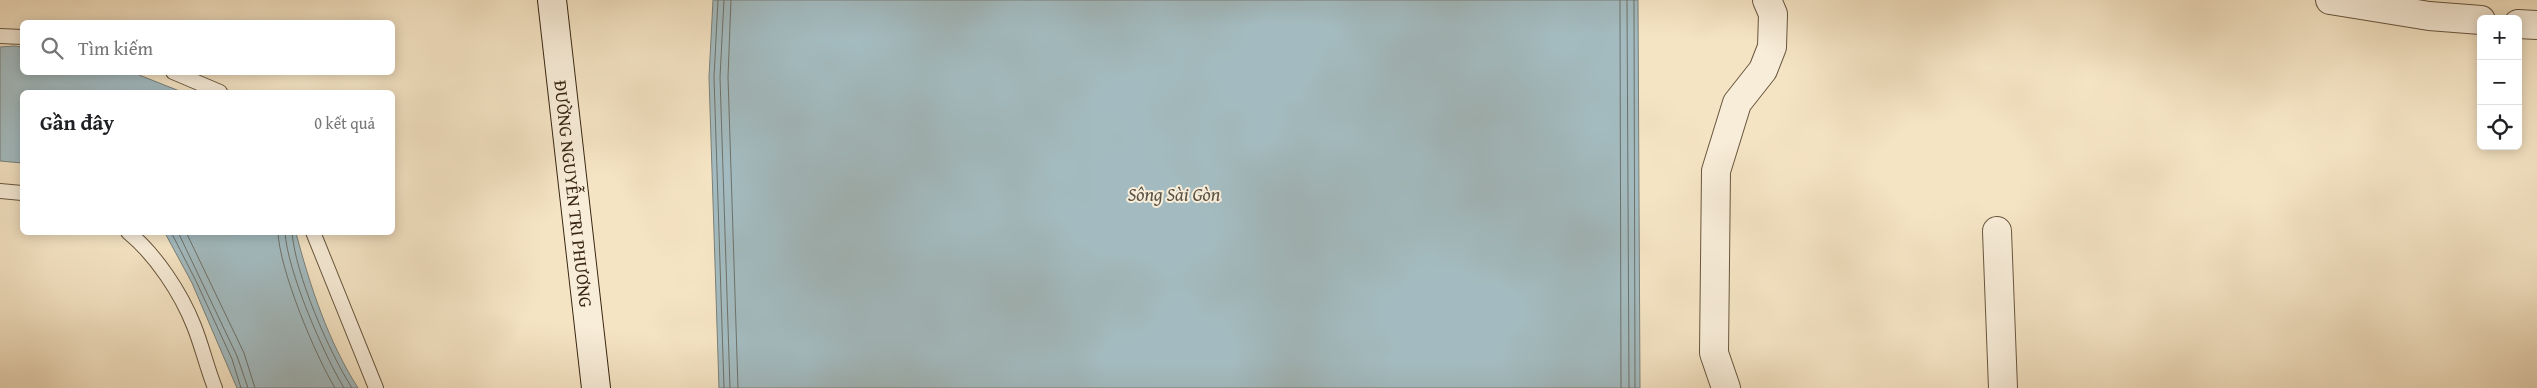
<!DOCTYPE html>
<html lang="vi">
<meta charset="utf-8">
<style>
:root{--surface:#fff;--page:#f2f2f2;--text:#202124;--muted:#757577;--line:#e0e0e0}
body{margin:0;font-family:"Gentium Book Plus",serif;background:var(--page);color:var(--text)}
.controls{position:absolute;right:15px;top:15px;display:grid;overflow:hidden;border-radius:8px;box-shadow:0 2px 12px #0003}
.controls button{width:45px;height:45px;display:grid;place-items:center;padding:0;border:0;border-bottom:1px solid var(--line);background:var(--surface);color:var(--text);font:25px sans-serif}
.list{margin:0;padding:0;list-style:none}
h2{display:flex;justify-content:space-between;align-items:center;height:65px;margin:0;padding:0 20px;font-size:21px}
h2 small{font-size:16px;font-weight:400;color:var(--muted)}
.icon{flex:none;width:28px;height:28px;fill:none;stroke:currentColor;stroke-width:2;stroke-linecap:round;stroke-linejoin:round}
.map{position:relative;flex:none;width:2537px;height:388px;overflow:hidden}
.search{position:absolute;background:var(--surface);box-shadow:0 2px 12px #0003;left:20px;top:20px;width:375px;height:55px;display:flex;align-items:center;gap:12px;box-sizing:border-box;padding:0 18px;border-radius:8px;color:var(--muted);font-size:19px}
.panel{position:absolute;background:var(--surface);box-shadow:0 2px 12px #0003;left:20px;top:90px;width:375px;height:145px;border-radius:8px}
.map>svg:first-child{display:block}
.water{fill:#a3bbc0;stroke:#79807a}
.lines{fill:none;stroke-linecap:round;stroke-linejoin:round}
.shore{stroke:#6e7169;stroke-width:1}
.lane-casing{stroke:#68563e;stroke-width:16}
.street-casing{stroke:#68563e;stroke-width:30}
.secondary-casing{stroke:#392712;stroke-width:30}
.lane{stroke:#f8edd9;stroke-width:14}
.street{stroke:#f8edd9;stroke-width:28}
.secondary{stroke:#f8edd9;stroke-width:28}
.labels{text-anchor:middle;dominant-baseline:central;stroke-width:4;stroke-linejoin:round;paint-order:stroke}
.street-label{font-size:18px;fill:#392712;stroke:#f8edd9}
.water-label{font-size:19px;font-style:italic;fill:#595346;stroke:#f8edd9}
</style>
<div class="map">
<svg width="2537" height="388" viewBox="0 0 2537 388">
<rect width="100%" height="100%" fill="#f5e4c4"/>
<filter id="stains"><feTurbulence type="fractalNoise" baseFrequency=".004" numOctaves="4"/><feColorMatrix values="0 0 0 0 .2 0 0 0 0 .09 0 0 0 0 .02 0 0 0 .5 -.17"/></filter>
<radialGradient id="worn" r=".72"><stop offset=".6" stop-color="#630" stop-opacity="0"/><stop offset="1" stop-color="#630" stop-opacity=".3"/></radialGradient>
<path class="water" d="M 713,0 L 1638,0 L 1640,388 L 719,388 L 709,77 Z
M 14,46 L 22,47 L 22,72 L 134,73 L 182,92 L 22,92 L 22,163 L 0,161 L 0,47 Z
M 165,233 L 296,233 C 310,286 328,341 358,388 L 237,388 L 192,283 Z"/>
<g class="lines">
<path class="shore" d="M 718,0 L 714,77 L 724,388
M 724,0 L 720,77 L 730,388
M 731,0 L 728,77 L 738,388
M 1620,0 L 1621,388
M 1627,0 L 1629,388
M 1634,0 L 1635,388
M 171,232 L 196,281 L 232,359 L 241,388
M 178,232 L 237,356 L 248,388
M 186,232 L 244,353 L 255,388
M 278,232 C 279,269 316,357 335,388
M 285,232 C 287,271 324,355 344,388
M 292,232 C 295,274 329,352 352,388"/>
<g class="lane-casing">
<path id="lane" d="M 0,36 L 22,37
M 173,72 L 220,92
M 0,191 L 22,193
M 128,232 C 156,255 181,293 194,326 C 202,346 207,368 215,388
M 313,232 L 376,388"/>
</g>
<g class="street-casing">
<path id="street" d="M 2330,0 L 2429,16 L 2481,20
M 2518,24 L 2537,25
M 1997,231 L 2003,388
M 1726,388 L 1714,353 L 1716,171 L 1737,103 L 1763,70 L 1772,47 L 1773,14 L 1767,0"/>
</g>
<g class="secondary-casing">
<g id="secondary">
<path id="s1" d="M 552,0 L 596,388"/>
</g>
</g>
<use href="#lane" class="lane"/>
<use href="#street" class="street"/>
<use href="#secondary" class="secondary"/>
</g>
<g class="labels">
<g class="street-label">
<text stroke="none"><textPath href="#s1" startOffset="195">ĐƯỜNG NGUYỄN TRI PHƯƠNG</textPath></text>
</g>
<g class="water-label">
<text x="1174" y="194">Sông Sài Gòn</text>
</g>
</g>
<rect width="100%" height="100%" filter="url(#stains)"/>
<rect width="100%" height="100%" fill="url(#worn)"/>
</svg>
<div class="controls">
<button>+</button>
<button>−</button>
<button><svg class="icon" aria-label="locate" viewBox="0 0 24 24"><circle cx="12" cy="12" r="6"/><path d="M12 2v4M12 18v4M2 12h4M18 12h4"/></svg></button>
</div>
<div class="search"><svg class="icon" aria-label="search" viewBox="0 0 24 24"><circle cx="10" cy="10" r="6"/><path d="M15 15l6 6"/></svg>Tìm kiếm</div>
<section class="panel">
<h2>Gần đây<small>0 kết quả</small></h2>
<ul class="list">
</ul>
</section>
</div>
